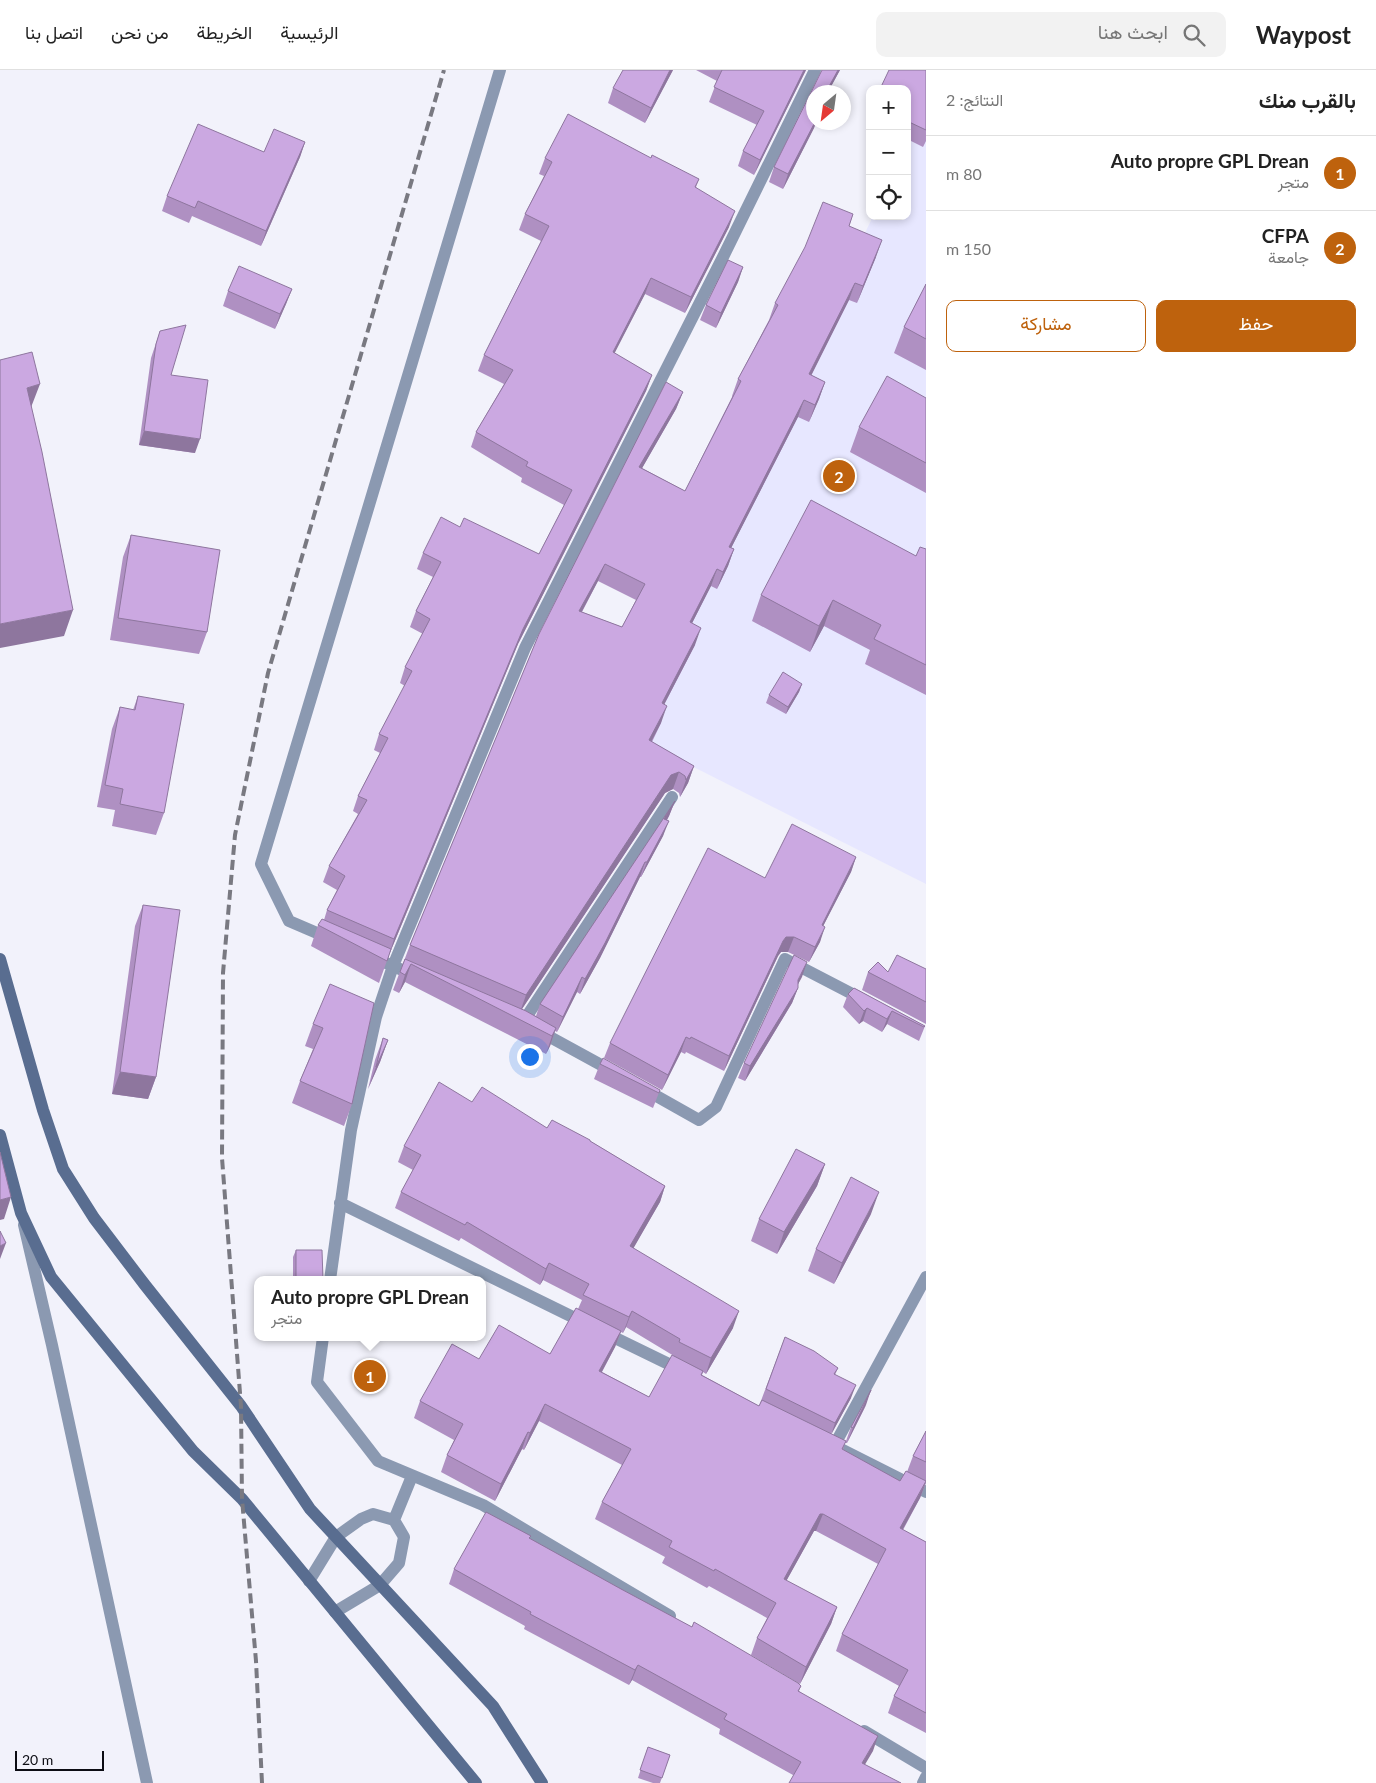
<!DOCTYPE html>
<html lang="ar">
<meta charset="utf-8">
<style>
:root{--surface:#fff;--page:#f2f2f2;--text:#222;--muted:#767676;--line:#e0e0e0;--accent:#be620d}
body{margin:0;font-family:Lato,Vazirmatn,sans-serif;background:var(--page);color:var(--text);direction:rtl}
.controls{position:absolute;right:15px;top:15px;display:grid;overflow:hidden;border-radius:10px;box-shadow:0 2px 8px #0003}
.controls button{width:45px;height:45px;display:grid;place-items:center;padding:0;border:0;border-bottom:1px solid var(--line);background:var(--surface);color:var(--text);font:25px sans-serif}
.compass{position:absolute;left:806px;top:15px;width:45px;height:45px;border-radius:50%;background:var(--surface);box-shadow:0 2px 8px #0003;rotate:209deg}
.scale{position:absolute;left:15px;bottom:12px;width:89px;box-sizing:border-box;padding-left:5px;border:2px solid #0c0c13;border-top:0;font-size:14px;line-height:18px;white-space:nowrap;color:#0c0c13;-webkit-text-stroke:4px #f2f2fb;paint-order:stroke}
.you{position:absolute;left:529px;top:986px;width:18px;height:18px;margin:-12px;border:4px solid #fff;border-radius:50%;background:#1a73e8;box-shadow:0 0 0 8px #1a73e833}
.badge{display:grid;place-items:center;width:32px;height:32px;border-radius:50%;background:var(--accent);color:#fff;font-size:16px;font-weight:700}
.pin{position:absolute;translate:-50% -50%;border:2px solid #fff;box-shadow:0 1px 5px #0006}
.popup{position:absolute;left:254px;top:1206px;width:232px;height:65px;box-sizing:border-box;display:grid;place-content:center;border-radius:10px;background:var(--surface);filter:drop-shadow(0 1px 4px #0005);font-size:16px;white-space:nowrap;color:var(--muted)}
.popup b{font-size:19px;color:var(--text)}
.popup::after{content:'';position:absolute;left:50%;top:100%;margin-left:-10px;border:10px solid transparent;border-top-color:var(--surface)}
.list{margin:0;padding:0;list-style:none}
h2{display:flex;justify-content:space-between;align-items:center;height:65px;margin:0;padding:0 20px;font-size:21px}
h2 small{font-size:16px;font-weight:400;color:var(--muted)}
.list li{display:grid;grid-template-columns:32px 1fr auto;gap:15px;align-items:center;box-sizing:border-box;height:75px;padding:0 20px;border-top:1px solid var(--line)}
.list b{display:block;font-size:19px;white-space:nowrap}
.list p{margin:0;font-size:16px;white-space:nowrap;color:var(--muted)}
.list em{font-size:16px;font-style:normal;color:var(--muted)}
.actions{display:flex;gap:10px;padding:15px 20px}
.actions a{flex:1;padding:11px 0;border:1px solid var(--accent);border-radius:10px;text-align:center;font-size:18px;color:var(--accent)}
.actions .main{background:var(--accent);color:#fff}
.icon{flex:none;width:28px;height:28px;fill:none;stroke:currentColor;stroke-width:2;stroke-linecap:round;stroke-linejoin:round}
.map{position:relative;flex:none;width:926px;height:1713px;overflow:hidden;direction:ltr}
header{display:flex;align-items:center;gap:30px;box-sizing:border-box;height:70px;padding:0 25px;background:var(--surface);border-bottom:1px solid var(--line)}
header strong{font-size:24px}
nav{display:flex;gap:28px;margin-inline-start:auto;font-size:18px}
.search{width:350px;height:45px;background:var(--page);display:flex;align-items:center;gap:12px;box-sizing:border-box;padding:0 18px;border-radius:10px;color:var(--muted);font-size:19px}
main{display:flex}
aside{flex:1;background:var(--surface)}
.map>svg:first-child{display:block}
.built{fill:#e7e7ff}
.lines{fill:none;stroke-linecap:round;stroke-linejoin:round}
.street{stroke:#8b99b1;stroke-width:12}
.secondary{stroke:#596d90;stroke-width:12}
.rail{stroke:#797981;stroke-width:4;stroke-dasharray:10 5;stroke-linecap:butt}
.wall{fill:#af90c2;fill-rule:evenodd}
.shaded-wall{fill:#8e769e}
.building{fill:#cba8e1;stroke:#8e769e;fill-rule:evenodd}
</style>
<header>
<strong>Waypost</strong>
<div class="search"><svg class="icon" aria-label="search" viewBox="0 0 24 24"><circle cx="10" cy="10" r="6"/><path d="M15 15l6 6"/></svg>ابحث هنا</div>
<nav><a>الرئيسية</a><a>الخريطة</a><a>من نحن</a><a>اتصل بنا</a></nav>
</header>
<main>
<aside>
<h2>بالقرب منك<small>النتائج: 2</small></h2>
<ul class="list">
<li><span class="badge">1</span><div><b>Auto propre GPL Drean</b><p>متجر</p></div><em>80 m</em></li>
<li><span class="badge">2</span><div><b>CFPA</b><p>جامعة</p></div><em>150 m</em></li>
</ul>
<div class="actions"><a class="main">حفظ</a><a>مشاركة</a></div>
</aside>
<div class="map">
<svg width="926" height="1713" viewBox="0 0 926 1713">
<rect width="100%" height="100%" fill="#f2f2fb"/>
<path class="built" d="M 926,34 L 926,814 L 630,665 L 873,146 L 907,146 L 907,74 Z"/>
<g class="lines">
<path class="street" d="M 331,869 L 289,851 L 261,794 L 500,0
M 370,886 L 416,906
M 523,952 L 672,727
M 539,961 L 614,1002
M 644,1019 L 699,1050 L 716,1037 L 785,889 L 864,930
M 340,1133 L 587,1254
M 24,1155 L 52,1275 L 147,1713
M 330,1210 L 351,1060 L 376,947 L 393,896 L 525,578 L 724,185 L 815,0
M 605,1263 L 681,1300
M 323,1267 L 317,1312 L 378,1391 L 483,1435 L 670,1546
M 831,1374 L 926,1422
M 834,1376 L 926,1207
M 394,1450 L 412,1406
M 309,1511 L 336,1467 L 361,1449 L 373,1444 L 394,1450 L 404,1467 L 399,1493 L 380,1515 L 335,1542
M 864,1661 L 926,1698
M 923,1713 L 926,1707"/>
<path class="secondary" d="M 0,889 L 43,1040 L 63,1099 L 94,1148 L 145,1215 L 241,1336 L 310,1439 L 493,1636 L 542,1713
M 0,1065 L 21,1143 L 51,1207 L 193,1381 L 242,1429 L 476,1713"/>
<path class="rail" d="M 262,1713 L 256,1591 L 242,1429 L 241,1336 L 222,1088 L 223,903 L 235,765 L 268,603 L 444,0"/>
</g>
<path class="wall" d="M 673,0 L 645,53 L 608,33 L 613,18 Z
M 696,0 L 806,0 L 754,105 L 738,96 L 743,81 L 757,55 L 709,32 L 717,11 Z
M 822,0 L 840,0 L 828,22 L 814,22 L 814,52 L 816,52 L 814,58 L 783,119 L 769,112 L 774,97 Z
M 926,0 L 926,71 L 923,77 L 907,69 L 907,19 Z
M 870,40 L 870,49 L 867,48 Z
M 305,72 L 300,87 L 261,176 L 192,146 L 189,153 L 162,141 L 167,126 L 264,82 Z
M 545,88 L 651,88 L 699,109 L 696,117 L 729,157 L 685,243 L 645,224 L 614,283 L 652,305 L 646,321 L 518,574 L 389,885 L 379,913 L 311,876 L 318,855 L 324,850 L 327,840 L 337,820 L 323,812 L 329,796 L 358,744 L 353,741 L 358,726 L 380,683 L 374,680 L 379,664 L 405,616 L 400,613 L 405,597 L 423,564 L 410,557 L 416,541 L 433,507 L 417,499 L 423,483 L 460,457 L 539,484 L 564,435 L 521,412 L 522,408 L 471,377 L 476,362 L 504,314 L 478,301 L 484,285 L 541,171 L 519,160 L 525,144 L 544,106 L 539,104 Z
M 853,144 L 849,156 L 876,187 L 857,233 L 849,230 L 811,305 L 825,312 L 819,329 L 809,352 L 798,347 L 731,478 L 734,479 L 728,496 L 717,519 L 711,516 L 692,553 L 695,575 L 664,635 L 661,653 L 652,672 L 694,696 L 688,713 L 680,727 L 679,723 L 673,719 L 665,723 L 522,939 L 536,946 L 540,934 L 675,731 L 669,746 L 667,750 L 663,766 L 641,807 L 640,807 L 600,888 L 580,924 L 577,922 L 557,962 L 555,961 L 550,976 L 546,984 L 405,912 L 399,923 L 393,920 L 410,875 L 539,564 L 683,322 L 676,339 L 642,398 L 685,421 L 732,327 L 732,326 L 738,309 L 769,250 L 775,233 ZM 598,511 L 636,530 L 622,557 L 582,542 Z
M 743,197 L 738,212 L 716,258 L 700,250 L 706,235 Z
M 926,214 L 926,300 L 894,283 L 904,257 Z
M 292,219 L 286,234 L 275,259 L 223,236 L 228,221 Z
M 160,261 L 171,305 L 195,383 L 139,375 L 151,288 Z
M 926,328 L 926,423 L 850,382 L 859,357 Z
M 131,465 L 207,562 L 199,584 L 110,570 L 123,487 Z
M 926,479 L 926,625 L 865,594 L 870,580 L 824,556 L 810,582 L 752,551 L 761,525 L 916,486 Z
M 802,614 L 799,622 L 786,644 L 766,633 L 769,625 Z
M 138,626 L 164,743 L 156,765 L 112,756 L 115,740 L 97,737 L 112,659 L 120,637 L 133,640 Z
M 856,787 L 851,802 L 823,856 L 820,872 L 809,892 L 788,882 L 781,882 L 778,886 L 724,1001 L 686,982 L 685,984 L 681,982 L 662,1020 L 604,988 L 610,973 L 765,808 Z
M 143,835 L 156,1007 L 148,1029 L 112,1024 L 135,856 Z
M 926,899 L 926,954 L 862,920 L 868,902 L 888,902 Z
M 802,907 L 798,914 L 798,918 L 792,933 L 745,1011 L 738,1008 L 744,993 Z
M 854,918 L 925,956 L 919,971 L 887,954 L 882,962 L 863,951 L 859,954 L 843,937 L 848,924 Z
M 374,933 L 352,1034 L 344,1056 L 292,1033 L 300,1011 L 313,979 L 305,976 L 313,954 Z
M 383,968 L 388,970 L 380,992 L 368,1019 L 375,990 Z
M 600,994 L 660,1020 L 653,1038 L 594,1009 Z
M 472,1032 L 547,1058 L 590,1071 L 665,1116 L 660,1132 L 633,1178 L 733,1258 L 706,1304 L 703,1302 L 702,1305 L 759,1336 L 785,1267 L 838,1298 L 835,1305 L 851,1328 L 831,1364 L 846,1371 L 851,1357 L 866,1335 L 847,1373 L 845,1373 L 843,1380 L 900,1411 L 907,1402 L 913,1386 L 926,1361 L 926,1413 L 920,1428 L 903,1460 L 926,1472 L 926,1663 L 888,1643 L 894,1626 L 899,1616 L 836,1581 L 842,1564 L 878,1494 L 816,1461 L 814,1461 L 786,1511 L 837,1537 L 831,1554 L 800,1614 L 751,1585 L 757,1568 L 767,1548 L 709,1516 L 707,1518 L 662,1493 L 665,1487 L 595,1449 L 602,1432 L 622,1395 L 539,1351 L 524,1380 L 522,1379 L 495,1431 L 441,1402 L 447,1385 L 454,1370 L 414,1348 L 420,1331 L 479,1289 L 550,1284 L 578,1239 L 582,1230 L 543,1210 L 540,1215 L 461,1168 L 459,1171 L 395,1138 L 401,1122 L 413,1100 L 398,1092 L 404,1076 ZM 626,1257 L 674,1286 L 649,1327 L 602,1302 L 615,1277 L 621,1262 L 623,1263 Z
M 825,1094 L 817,1116 L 777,1184 L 751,1171 L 759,1149 Z
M 871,1144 L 834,1214 L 808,1201 L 816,1179 Z
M 296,1180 L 323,1210 L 293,1210 L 293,1187 Z
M 530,1469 L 621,1519 L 801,1616 L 799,1621 L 873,1681 L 793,1705 L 719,1664 L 720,1659 L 632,1610 L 629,1615 L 524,1559 L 525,1556 L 449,1514 L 454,1499 Z
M 648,1677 L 670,1685 L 660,1713 L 653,1713 L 638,1708 Z"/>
<path class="shaded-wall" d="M 670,0 L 673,0 L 645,53 L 651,38 Z
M 804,0 L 806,0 L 754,105 L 760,90 Z
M 838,0 L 840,0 L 828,22 L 826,22 Z
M 815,52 L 816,52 L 814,58 L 783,119 L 788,104 Z
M 305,72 L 300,87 L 261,176 L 266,161 Z
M 735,141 L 729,157 L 685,243 L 691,227 Z
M 882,170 L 876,187 L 857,233 L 863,216 Z
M 743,197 L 738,212 L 716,258 L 721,243 Z
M 651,208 L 645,224 L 607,298 L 613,282 Z
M 855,213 L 849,230 L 803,322 L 809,304 Z
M 292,219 L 286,234 L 275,259 L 280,244 Z
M 652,305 L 646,321 L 518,574 L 389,885 L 394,869 L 523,559 Z
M 825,312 L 819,329 L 809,352 L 815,335 Z
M 40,314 L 30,340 L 27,318 Z
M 683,322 L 676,339 L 633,414 L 639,397 Z
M 804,330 L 798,347 L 723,494 L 729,477 Z
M 144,361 L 200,369 L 195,383 L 139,375 Z
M 734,479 L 728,496 L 717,519 L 723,502 Z
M 605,494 L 598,511 L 573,558 L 579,541 Z
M 717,499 L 711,516 L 684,569 L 690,552 Z
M 833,530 L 824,556 L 810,582 L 819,556 Z
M 73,540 L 64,566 L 0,578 L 0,554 Z
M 701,558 L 695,575 L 656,650 L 662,633 Z
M 802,614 L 799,622 L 786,644 L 788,637 Z
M 667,636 L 661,653 L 643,687 L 649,670 Z
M 694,696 L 688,713 L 680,727 L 686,710 Z
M 679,702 L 673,719 L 665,723 L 520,942 L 526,925 L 671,705 Z
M 675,731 L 669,746 L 659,764 L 664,749 Z
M 669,751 L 663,766 L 641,807 L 647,792 Z
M 856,787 L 851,802 L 816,870 L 822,855 Z
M 645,792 L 640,807 L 600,888 L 580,924 L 585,909 Z
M 825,857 L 820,872 L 809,892 L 815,877 Z
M 786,867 L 794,867 L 788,882 L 781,882 L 778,886 L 724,1001 L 729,986 L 783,871 Z
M 807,892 L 802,907 L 792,925 L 798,910 Z
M 411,894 L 405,912 L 399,923 L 405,905 Z
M 582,907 L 577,922 L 557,962 L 563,947 Z
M 798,918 L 792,933 L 745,1011 L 750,996 Z
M 867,938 L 863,951 L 859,954 L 864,941 Z
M 892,941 L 887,954 L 882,962 L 887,949 Z
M 556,958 L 550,976 L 546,984 L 552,966 Z
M 686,967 L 681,982 L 662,1020 L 668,1005 Z
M 388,970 L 380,992 L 368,1019 L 376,997 Z
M 120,1002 L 156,1007 L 148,1029 L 112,1024 Z
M 825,1094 L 817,1116 L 777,1184 L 784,1162 Z
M 665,1116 L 660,1132 L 625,1193 L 630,1176 Z
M 879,1122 L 871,1144 L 834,1214 L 842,1193 Z
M 11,1127 L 4,1149 L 0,1150 L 0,1130 Z
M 6,1173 L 0,1189 L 0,1176 Z
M 549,1193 L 543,1210 L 540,1215 L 546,1199 Z
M 632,1241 L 626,1257 L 623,1263 L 629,1247 Z
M 739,1241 L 733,1258 L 706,1304 L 711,1288 Z
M 621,1261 L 615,1277 L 593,1318 L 599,1301 Z
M 856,1315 L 851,1328 L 831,1365 L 835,1353 Z
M 871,1320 L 866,1335 L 847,1373 L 853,1358 Z
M 545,1334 L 539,1351 L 524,1380 L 530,1363 Z
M 528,1362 L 522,1379 L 495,1431 L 501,1414 Z
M 926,1412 L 920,1428 L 894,1475 L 900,1458 Z
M 820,1444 L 823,1444 L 816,1461 L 814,1461 L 778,1526 L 784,1509 Z
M 837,1537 L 831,1554 L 800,1614 L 806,1597 Z
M 638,1595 L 632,1610 L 629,1615 L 635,1600 Z
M 878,1666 L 873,1681 L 857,1708 L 862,1693 Z"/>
<path class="building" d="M 623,0 L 670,0 L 651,38 L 613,18 Z
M 722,0 L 804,0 L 760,90 L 743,81 L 764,41 L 714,17 Z
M 822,0 L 838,0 L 826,22 L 814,22 L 814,52 L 815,52 L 788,104 L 774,97 Z
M 889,0 L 926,0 L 926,60 L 907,51 L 907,19 L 880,19 Z
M 568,44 L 651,88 L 652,85 L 699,109 L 695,117 L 735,141 L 691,227 L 651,208 L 613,282 L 652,305 L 523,559 L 394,869 L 327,840 L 345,806 L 329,796 L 367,730 L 358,726 L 388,668 L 379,664 L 412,601 L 405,597 L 430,549 L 416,541 L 441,492 L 423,483 L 441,447 L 460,457 L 464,448 L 539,484 L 572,420 L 526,396 L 528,392 L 476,362 L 513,300 L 484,285 L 549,156 L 525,144 L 552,92 L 545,88 Z
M 198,54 L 264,82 L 274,59 L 305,72 L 266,161 L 198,131 L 195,138 L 167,126 Z
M 823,132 L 853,144 L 849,156 L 882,170 L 863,216 L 855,213 L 809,304 L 825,312 L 815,335 L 804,330 L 729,477 L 734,479 L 723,502 L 717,499 L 690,552 L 701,558 L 662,633 L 667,636 L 649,670 L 694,696 L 686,710 L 685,706 L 679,702 L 671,705 L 526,925 L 410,875 L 539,564 L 666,312 L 683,322 L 639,397 L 685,421 L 741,311 L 738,309 L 778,235 L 775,233 L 805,177 ZM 605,494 L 645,514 L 622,557 L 579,541 Z
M 728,190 L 743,197 L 721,243 L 706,235 Z
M 239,196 L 292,219 L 280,244 L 228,221 Z
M 926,214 L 926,269 L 904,257 Z
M 186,255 L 171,305 L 208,310 L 200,369 L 144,361 L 156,274 L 160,261 Z
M 32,282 L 40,314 L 27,318 L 42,382 L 73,540 L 0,554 L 0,290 Z
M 887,306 L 926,328 L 926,393 L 859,357 Z
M 811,430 L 916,486 L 920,477 L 926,479 L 926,595 L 874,569 L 881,555 L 833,530 L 819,556 L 761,525 Z
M 131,465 L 220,480 L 207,562 L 118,548 Z
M 783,602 L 802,614 L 788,637 L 769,625 Z
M 138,626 L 184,634 L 164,743 L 120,734 L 123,719 L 105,715 L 120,637 L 135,640 Z
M 675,731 L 664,749 L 669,751 L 647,792 L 645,792 L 605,873 L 585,909 L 582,907 L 563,947 L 540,934 Z
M 792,754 L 856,787 L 822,855 L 825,857 L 815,877 L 794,867 L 786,867 L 783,871 L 729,986 L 691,967 L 690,969 L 686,967 L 668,1005 L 610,973 L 708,778 L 765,808 Z
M 143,835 L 180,840 L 156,1007 L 120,1002 Z
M 322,849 L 391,879 L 387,891 L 318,855 Z
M 794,885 L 807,892 L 798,910 L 798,918 L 750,996 L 744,993 Z
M 897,885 L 926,899 L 926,932 L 868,902 L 878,892 L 888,902 Z
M 405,889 L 526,941 L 556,958 L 552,966 L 411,894 L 405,905 L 400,902 Z
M 330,914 L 374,933 L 352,1034 L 300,1011 L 323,958 L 313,954 Z
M 854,918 L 925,956 L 924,957 L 892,941 L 887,949 L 867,938 L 864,941 L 848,924 Z
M 383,968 L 388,970 L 376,997 Z
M 603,988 L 660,1020 L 659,1023 L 600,994 Z
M 439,1012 L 472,1032 L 482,1017 L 547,1058 L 552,1050 L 590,1070 L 590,1071 L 665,1116 L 630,1176 L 739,1241 L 711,1288 L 679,1272 L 680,1269 L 632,1241 L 629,1247 L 583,1225 L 589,1214 L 549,1193 L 546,1199 L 467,1152 L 465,1155 L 401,1122 L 421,1085 L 404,1076 Z
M 796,1079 L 825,1094 L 784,1162 L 759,1149 Z
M 0,1082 L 11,1127 L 0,1130 Z
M 851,1107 L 879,1122 L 842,1193 L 816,1179 Z
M 0,1161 L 6,1173 L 0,1176 Z
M 296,1180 L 322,1180 L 323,1209 L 296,1210 Z
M 576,1238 L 621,1261 L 599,1301 L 649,1327 L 672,1285 L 703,1301 L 701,1305 L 759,1336 L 762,1330 L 846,1371 L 842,1379 L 900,1411 L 906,1401 L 926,1411 L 900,1458 L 926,1472 L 926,1643 L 894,1626 L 908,1600 L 842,1564 L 886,1479 L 823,1444 L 820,1444 L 784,1509 L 837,1537 L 806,1597 L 757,1568 L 776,1533 L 715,1499 L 714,1501 L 669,1477 L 672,1471 L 602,1432 L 631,1379 L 545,1334 L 530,1363 L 528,1362 L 501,1414 L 447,1385 L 463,1354 L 420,1331 L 452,1274 L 479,1289 L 499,1255 L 550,1284 Z
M 785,1267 L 814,1281 L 838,1298 L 834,1304 L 856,1315 L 835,1353 L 766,1319 Z
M 871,1320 L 853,1358 L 851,1357 Z
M 926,1361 L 926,1392 L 913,1386 Z
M 486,1442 L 531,1466 L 529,1468 L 621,1519 L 692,1557 L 694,1552 L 798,1613 L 801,1616 L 798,1621 L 878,1666 L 862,1693 L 901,1713 L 789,1713 L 801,1692 L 724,1649 L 727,1644 L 638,1595 L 635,1600 L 530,1544 L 531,1542 L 454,1499 Z
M 648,1677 L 670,1685 L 662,1708 L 640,1700 Z"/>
</svg>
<div class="controls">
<button>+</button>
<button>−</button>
<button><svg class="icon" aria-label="locate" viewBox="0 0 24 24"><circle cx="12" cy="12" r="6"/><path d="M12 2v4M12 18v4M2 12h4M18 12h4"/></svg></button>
</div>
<svg class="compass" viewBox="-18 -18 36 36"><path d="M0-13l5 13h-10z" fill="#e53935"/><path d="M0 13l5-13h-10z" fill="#767676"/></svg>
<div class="scale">20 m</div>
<div class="you"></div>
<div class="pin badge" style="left:370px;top:1306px">1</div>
<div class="popup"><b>Auto propre GPL Drean</b>متجر</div>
<div class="pin badge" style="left:839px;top:406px">2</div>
</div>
</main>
